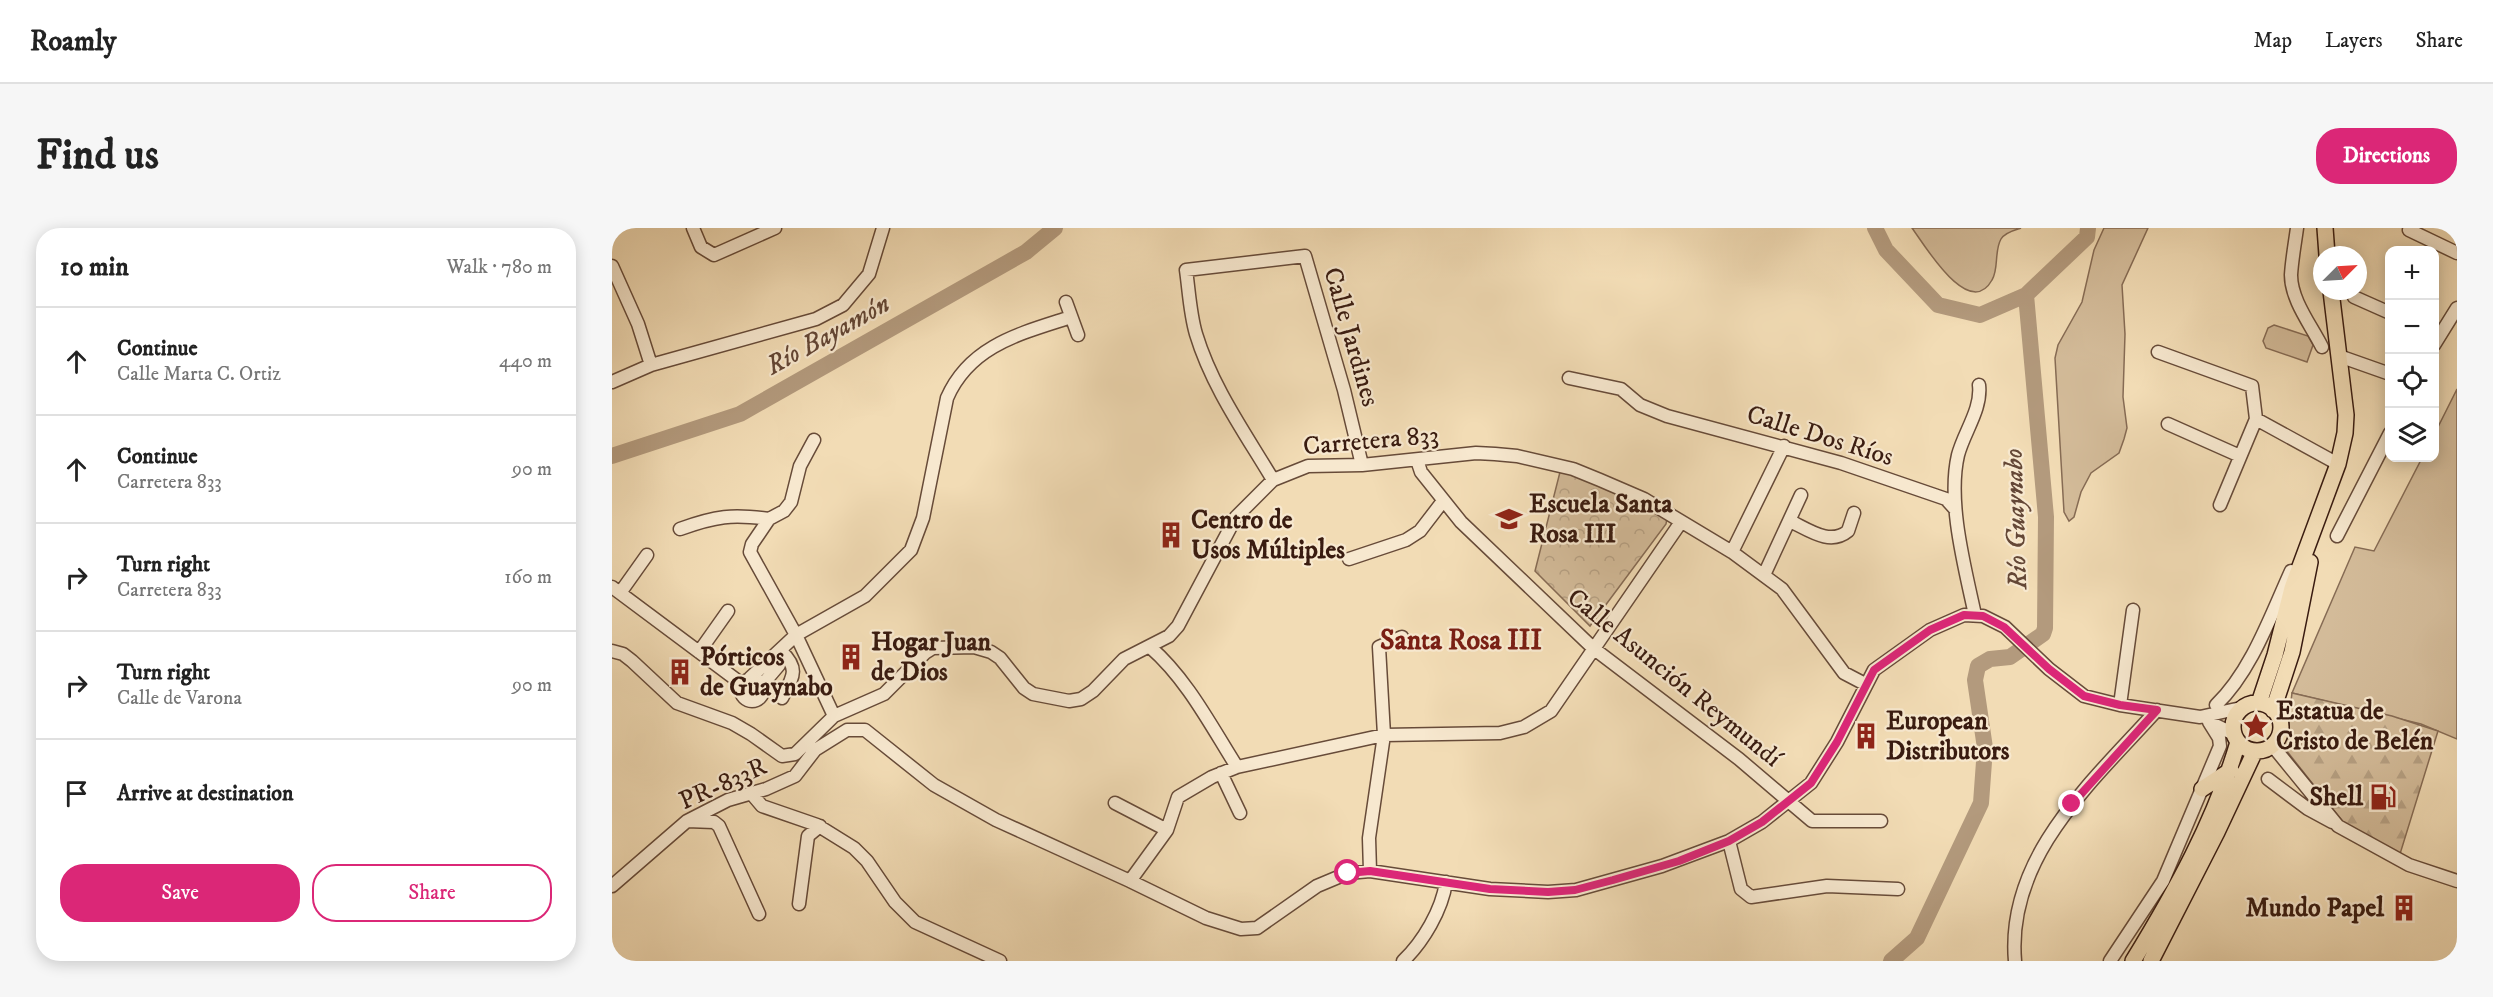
<!DOCTYPE html>
<meta charset="utf-8">
<style>
:root{--surface:#fff;--page:#f6f6f6;--text:#222;--muted:#767676;--line:#e0e0e0;--accent:#db2777}
body{margin:0;font-family:"IM FELL DW Pica",serif;background:var(--page);color:var(--text)}
.controls{position:absolute;right:18px;top:18px;display:grid;overflow:hidden;border-radius:12px;box-shadow:0 3px 15px #0003}
.controls button{width:54px;height:54px;display:grid;place-items:center;padding:0;border:0;border-bottom:2px solid var(--line);background:var(--surface);color:var(--text);font:30px sans-serif}
.compass{position:absolute;left:1701px;top:18px;width:54px;height:54px;border-radius:50%;background:var(--surface);box-shadow:0 3px 15px #0003;rotate:66deg}
.stop{position:absolute;width:18px;height:18px;margin:-14px;border:4px solid #db2777;border-radius:50%;background:#fff}
.stop.end{background:#db2777;border-color:#fff;box-shadow:0 2px 6px #0008}
.list{margin:0;padding:0;list-style:none}
h2{display:flex;justify-content:space-between;align-items:center;height:78px;margin:0;padding:0 24px;font-size:26px}
h2 small{font-size:20px;font-weight:400;color:var(--muted)}
.list li{display:grid;grid-template-columns:39px 1fr auto;gap:18px;align-items:center;box-sizing:border-box;height:108px;padding:0 24px;border-top:2px solid var(--line)}
.list b{display:block;font-size:22px;white-space:nowrap}
.list p{margin:0;font-size:20px;white-space:nowrap;color:var(--muted)}
.list em{font-size:20px;font-style:normal;color:var(--muted)}
.actions{display:flex;gap:12px;padding:18px 24px}
.actions a{flex:1;padding:14px 0;border:2px solid var(--accent);border-radius:24px;text-align:center;font-size:21px;color:var(--accent)}
.actions .main{background:var(--accent);color:#fff}
.icon{flex:none;width:33px;height:33px;fill:none;stroke:currentColor;stroke-width:2;stroke-linecap:round;stroke-linejoin:round}
.map{position:relative;flex:none;width:1845px;height:733px;overflow:hidden;border-radius:24px}
header{display:flex;align-items:center;gap:36px;box-sizing:border-box;height:84px;padding:0 30px;background:var(--surface);border-bottom:2px solid var(--line)}
header strong{font-size:28px}
nav{display:flex;gap:33px;margin-inline-start:auto;font-size:21px}
.intro{display:flex;align-items:center;justify-content:space-between;box-sizing:border-box;height:144px;padding:0 36px}
h1{margin:0;font-size:42px}
.button{padding:15px 27px;border-radius:24px;background:var(--accent);color:#fff;font-size:21px;font-weight:700}
main{display:flex;gap:36px;padding:0 36px}
aside{flex:1;background:var(--surface);border-radius:24px;box-shadow:0 3px 15px #0003}
.map>svg:first-child{display:block}
.grass{fill:#d3bb99;stroke:#866b54;stroke-width:1.5}
.forest{fill:url(#forest-firs);stroke:#866b54;stroke-width:1.5}
.park{fill:url(#park-crowns);stroke:#866b54;stroke-width:1.5}
.lines{fill:none;stroke-linecap:round;stroke-linejoin:round}
.river{stroke:#b39a7d;stroke-width:16}
.minor-casing{stroke:#674b39;stroke-width:15}
.major-casing{stroke:#391b10;stroke-width:18}
.minor{stroke:#f7e8cf;stroke-width:12}
.major{stroke:#f2dcb5;stroke-width:15}
.route{stroke:#db2777;stroke-width:8}
.labels{text-anchor:middle;dominant-baseline:central;stroke-width:4.5;stroke-linejoin:round;paint-order:stroke}
.street-label{font-size:26px;fill:#391b10;stroke:#f7e8cf}
.poi-label{font-size:26px;font-weight:bold;fill:#391b10;stroke:#f7e8cf;text-anchor:start}
.water-label{font-size:27px;font-style:italic;fill:#644736;stroke:#f7e8cf}
.quarter-label{font-size:28px;font-weight:bold;fill:#7a1f14;stroke:#f7e8cf}
</style>
<header>
<strong>Roamly</strong>
<nav><a>Map</a><a>Layers</a><a>Share</a></nav>
</header>
<div class="intro"><h1>Find us</h1><a class="button">Directions</a></div>
<main>
<aside>
<h2>10 min<small>Walk · 780 m</small></h2>
<ul class="list">
<li><svg class="icon" aria-label="ahead" viewBox="0 0 24 24"><path d="M12 20V5M6 11l6-6 6 6"/></svg><div><b>Continue</b><p>Calle Marta C. Ortiz</p></div><em>440 m</em></li>
<li><svg class="icon" aria-label="ahead" viewBox="0 0 24 24"><path d="M12 20V5M6 11l6-6 6 6"/></svg><div><b>Continue</b><p>Carretera 833</p></div><em>90 m</em></li>
<li><svg class="icon" aria-label="right" viewBox="0 0 24 24"><path d="M7 20v-9h11M14 6l5 5-5 5"/></svg><div><b>Turn right</b><p>Carretera 833</p></div><em>160 m</em></li>
<li><svg class="icon" aria-label="right" viewBox="0 0 24 24"><path d="M7 20v-9h11M14 6l5 5-5 5"/></svg><div><b>Turn right</b><p>Calle de Varona</p></div><em>90 m</em></li>
<li><svg class="icon" aria-label="arrive" viewBox="0 0 24 24"><path d="M6 21V4h12l-3 4 3 4H6"/></svg><div><b>Arrive at destination</b></div></li>
</ul>
<div class="actions"><a class="main">Save</a><a>Share</a></div>
</aside>
<div class="map">
<svg width="1845" height="733" viewBox="0 0 1845 733">
<defs>
<pattern id="forest-firs" width="22" height="20" patternUnits="userSpaceOnUse" patternTransform="scale(1.5)"><rect width="22" height="20" fill="#d3bb99"/><path d="M5 1l3.5 6h-7zM16 11l3.5 6h-7z" fill="#b6a083"/></pattern>
<pattern id="park-crowns" width="20" height="18" patternUnits="userSpaceOnUse" patternTransform="scale(1.5)"><rect width="20" height="18" fill="#d3bb99"/><path d="M2 6a3 3 0 1 1 6 0M12 15a3 3 0 1 1 6 0" fill="none" stroke="#b6a083"/></pattern>
</defs>
<rect width="100%" height="100%" fill="#f2dcb5"/>
<filter id="stains"><feTurbulence type="fractalNoise" baseFrequency=".00333" numOctaves="4"/><feColorMatrix values="0 0 0 0 .2 0 0 0 0 .09 0 0 0 0 .02 0 0 0 .5 -.17"/></filter>
<radialGradient id="worn" r=".72"><stop offset=".6" stop-color="#630" stop-opacity="0"/><stop offset="1" stop-color="#630" stop-opacity=".3"/></radialGradient>
<path class="grass" d="M 1300,0 L 1409,0 C 1403,2 1393,4 1389,11 C 1382,23 1387,41 1380,52 C 1357,93 1312,16 1300,0 Z
M 1492,0 L 1536,0 L 1510,57 L 1513,106 L 1511,169 L 1515,200 L 1512,211 L 1507,225 L 1479,245 L 1469,264 L 1462,289 L 1457,293 L 1452,284 L 1443,130 L 1446,117 L 1470,74 L 1482,22 Z
M 1662,97 L 1696,108 L 1701,117 L 1695,134 L 1654,120 L 1651,113 L 1656,100 Z
M 1845,161 L 1845,511 L 1809,496 L 1680,465 L 1743,319 L 1762,323 L 1810,230 L 1822,230 L 1823,205 Z"/>
<path class="forest" d="M 1680,465 L 1780,488 L 1826,503 L 1788,626 L 1731,594 L 1670,517 L 1676,498 Z"/>
<path class="park" d="M 949,240 L 1049,285 L 1055,290 L 1054,296 L 978,398 L 923,343 Z"/>
<g class="lines">
<path class="river" d="M 1263,0 L 1274,22 L 1326,77 L 1368,87 L 1414,67 L 1475,9 L 1476,0
M 0,228 L 128,186 L 414,24 L 443,0
M 1279,733 L 1305,710 L 1369,575 L 1373,520 L 1363,452 L 1366,438 L 1378,431 L 1398,429 L 1431,406 L 1433,400 L 1434,289 L 1414,67"/>
<g class="minor-casing">
<path id="minor" d="M 81,0 L 89,19 L 102,27 L 163,0
M 1685,0 C 1683,15 1680,31 1679,47 C 1679,72 1699,97 1710,119
M 1797,2 L 1845,25
M 0,38 L 26,96 L 39,137
M 1742,69 L 1778,85
M 454,74 L 466,107
M 1822,117 L 1845,80
M 1546,124 L 1640,158 L 1644,191 L 1726,236
M 1727,128 L 1778,146
M 957,150 L 1009,161 L 1028,177 L 1055,188 L 1229,235 L 1334,271 L 1343,281
M 0,154 L 39,137 L 204,91 L 231,77 L 257,46 L 271,0
M 1556,196 L 1628,228
M 202,212 L 188,238 L 179,274 L 172,283 L 157,291 L 140,316 L 138,324 L 184,407 L 222,488
M 805,232 L 809,244 L 849,294 L 981,420 L 1127,531 L 1200,593 L 1269,593
M 661,252 C 633,205 600,159 584,106 C 578,86 577,63 574,42 L 693,28 L 732,162 L 750,237
M 1608,277 L 1644,191
M 1178,293 C 1197,302 1218,318 1236,303 L 1242,285
M 68,301 C 104,288 120,286 157,291
M 1725,308 L 1778,205
M 1120,324 L 1172,218
M 737,331 L 794,312 L 808,303 L 831,273
M 1152,347 L 1189,267
M 0,359 L 130,456
M 8,365 L 35,327
M 1363,387 C 1353,340 1335,274 1346,227 C 1352,204 1370,181 1367,157
M 538,419 C 575,451 599,498 625,539
M 0,423 L 11,426 L 20,433 L 65,475 L 120,495 L 139,506 L 170,528 L 183,526 L 222,488 L 272,466 L 313,425 L 321,420 L 362,419 L 379,424 L 388,430 L 412,460 L 421,466 L 457,473 L 469,471 L 481,463 L 512,431 L 557,408 L 566,398 L 624,289 L 661,252 L 696,238 L 750,237 L 864,225 L 883,226 L 905,228 L 961,241 L 988,252 L 1032,271 L 1120,324 L 1170,361 L 1232,445 L 1253,456
M 169,423 C 188,441 181,449 170,470
M 87,424 L 116,383
M 138,450 L 184,407 L 253,368 L 299,322 L 311,290 L 335,170 C 358,117 410,105 459,89
M129 462a11 11 0 1 1 22 0a11 11 0 1 1-22 0Z
M 150,457 L 167,437 L 166,426
M 1508,477 L 1521,382
M 1604,477 C 1639,444 1659,387 1679,343
M 1599,495 L 1622,506
M 1660,517 L 1726,598 L 1797,637 L 1845,653
M 203,522 L 235,502 L 253,502 L 322,557 L 384,592 L 518,653 L 594,690 L 629,701 L 645,700 L 705,658 L 736,645 L 758,643 L 878,661 L 936,664 L 964,662 L 1050,638 L 1117,613 L 1150,594 L 1199,555 L 1225,514 L 1262,442 L 1318,402 L 1352,387 L 1371,388 L 1393,399 L 1437,441 L 1472,468 L 1508,477 L 1588,489 L 1629,480
M 609,545 L 628,585
M 1656,551 L 1696,581 L 1720,594
M 139,565 L 150,578 L 205,597 L 242,620 L 255,633 L 283,674 L 303,694 L 388,733
M 503,575 L 555,602
M 75,593 L 102,594 L 107,598 L 147,686
M 1117,613 L 1129,661 L 1139,669 L 1215,658 L 1286,661
M 758,643 L 757,610 L 772,507 L 767,419 L 790,409
M 518,653 L 555,602 L 566,569 L 600,549 L 625,539 L 772,507 L 888,505 L 912,499 L 939,483 L 1069,294
M 0,658 L 75,593 L 116,572 L 154,561 L 183,548 L 203,522 L 197,516
M 187,676 L 196,608 L 208,598
M 791,733 C 811,714 830,682 834,654
M 1403,733 C 1394,628 1481,553 1545,482
M 1498,733 L 1551,653 L 1608,518 L 1607,510 L 1597,494"/>
</g>
<g class="major-casing">
<path id="major" d="M 1713,0 L 1715,27
M 1647,475 L 1663,427 L 1680,360 L 1726,236 L 1733,205 L 1734,187 L 1719,63
M1621 499a24 24 0 1 1 48 0a24 24 0 1 1-48 0Z
M 1661,482 L 1680,424 L 1698,334
M 1590,561 L 1619,542
M 1521,733 C 1563,664 1603,593 1626,514
M 1539,733 L 1605,604 L 1643,523"/>
</g>
<use href="#minor" class="minor"/>
<use href="#major" class="major"/>
</g>
<g class="lines">
<path class="route" d="M 736,645 L 758,643 L 878,661 L 936,664 L 963,662 L 1001,652 L 1067,633 L 1117,613 L 1150,594 L 1199,555 L 1225,514 L 1262,442 L 1318,402 L 1352,387 L 1371,388 L 1392,399 L 1437,441 L 1472,468 L 1508,477 L 1545,482 L 1460,576"/>
</g>
<defs>
<g id="school-bare" transform="scale(2.07)"><path d="M0-5L7-2L0 1L-7-2ZM-4 1L0 2.5L4 1V4Q0 6-4 4Z" fill="#8f2418" stroke="#f7e8cf" stroke-width="2.5" paint-order="stroke"/></g>
<g id="building-bare" transform="scale(2.07)"><path d="M-4-6H4V6H1V3H-1V6H-4ZM-2.5-4.3h1.7v1.8h-1.7ZM.8-4.3h1.7v1.8H.8ZM-2.5-1h1.7V.8h-1.7ZM.8-1h1.7V.8H.8Z" fill="#8f2418" stroke="#f7e8cf" stroke-width="2.5" paint-order="stroke"/></g>
<g id="sight-bare" transform="scale(2.07)"><path d="M0-6L1.8-2.2L6-1.7L2.9 1.2L3.7 5.4L0 3.3L-3.7 5.4L-2.9 1.2L-6-1.7L-1.8-2.2Z" fill="#8f2418" stroke="#f7e8cf" stroke-width="2.5" paint-order="stroke"/></g>
<g id="fuel-bare" transform="scale(2.07)"><path d="M-5.5-6h7V0h2V4h1.3V-2.5L3-4.5l.8-.8L6-3V5H2.5V1h-1V6h-7ZM-4.2-4.7v3.2H.2V-4.7Z" fill="#8f2418" stroke="#f7e8cf" stroke-width="2.5" paint-order="stroke"/></g>
</defs>
<g fill-rule="evenodd">
<use href="#school-bare" x="897" y="291"/>
<use href="#building-bare" x="559" y="307"/>
<use href="#building-bare" x="239" y="429"/>
<use href="#building-bare" x="68" y="444"/>
<use href="#sight-bare" x="1644" y="498"/>
<use href="#building-bare" x="1254" y="508"/>
<use href="#fuel-bare" x="1771" y="569"/>
<use href="#building-bare" x="1792" y="680"/>
</g>
<g class="labels">
<g class="street-label">
<text transform="translate(739 109) rotate(74)">Calle Jardines</text>
<text transform="translate(1208 208) rotate(17)">Calle Dos Ríos</text>
<text transform="translate(759 213) rotate(-5)">Carretera 833</text>
<text transform="translate(1062 450) rotate(39)">Calle Asunción Reymundí</text>
<text transform="translate(111 556) rotate(-24)">PR-833R</text>
</g>
<g class="poi-label">
<text x="917" y="276">Escuela Santa<tspan x="917" dy="30">Rosa III</tspan></text>
<text x="579" y="292">Centro de<tspan x="579" dy="30">Usos Múltiples</tspan></text>
<text x="259" y="414">Hogar Juan<tspan x="259" dy="30">de Dios</tspan></text>
<text x="88" y="429">Pórticos<tspan x="88" dy="30">de Guaynabo</tspan></text>
<text x="1664" y="483">Estatua de<tspan x="1664" dy="30">Cristo de Belén</tspan></text>
<text x="1274" y="493">European<tspan x="1274" dy="30">Distributors</tspan></text>
<text x="1751" y="569" text-anchor="end">Shell</text>
<text x="1772" y="680" text-anchor="end">Mundo Papel</text>
</g>
<g class="water-label">
<text transform="translate(216 107) rotate(-29)">Río Bayamón</text>
<text transform="translate(1404 291) rotate(-92)">Río Guaynabo</text>
</g>
<g class="quarter-label">
<text x="849" y="412">Santa Rosa III</text>
</g>
</g>
<rect width="100%" height="100%" filter="url(#stains)"/>
<rect width="100%" height="100%" fill="url(#worn)"/>
</svg>
<div class="controls">
<button>+</button>
<button>−</button>
<button><svg class="icon" aria-label="locate" viewBox="0 0 24 24"><circle cx="12" cy="12" r="6"/><path d="M12 2v4M12 18v4M2 12h4M18 12h4"/></svg></button>
<button><svg class="icon" aria-label="layers" viewBox="0 0 24 24"><path d="M12 4l9 5-9 5-9-5zM3 14l9 5 9-5"/></svg></button>
</div>
<svg class="compass" viewBox="-18 -18 36 36"><path d="M0-13l5 13h-10z" fill="#e53935"/><path d="M0 13l5-13h-10z" fill="#767676"/></svg>
<div class="stop" style="left:736px;top:645px"></div>
<div class="stop end" style="left:1460px;top:576px"></div>
</div>
</main>
